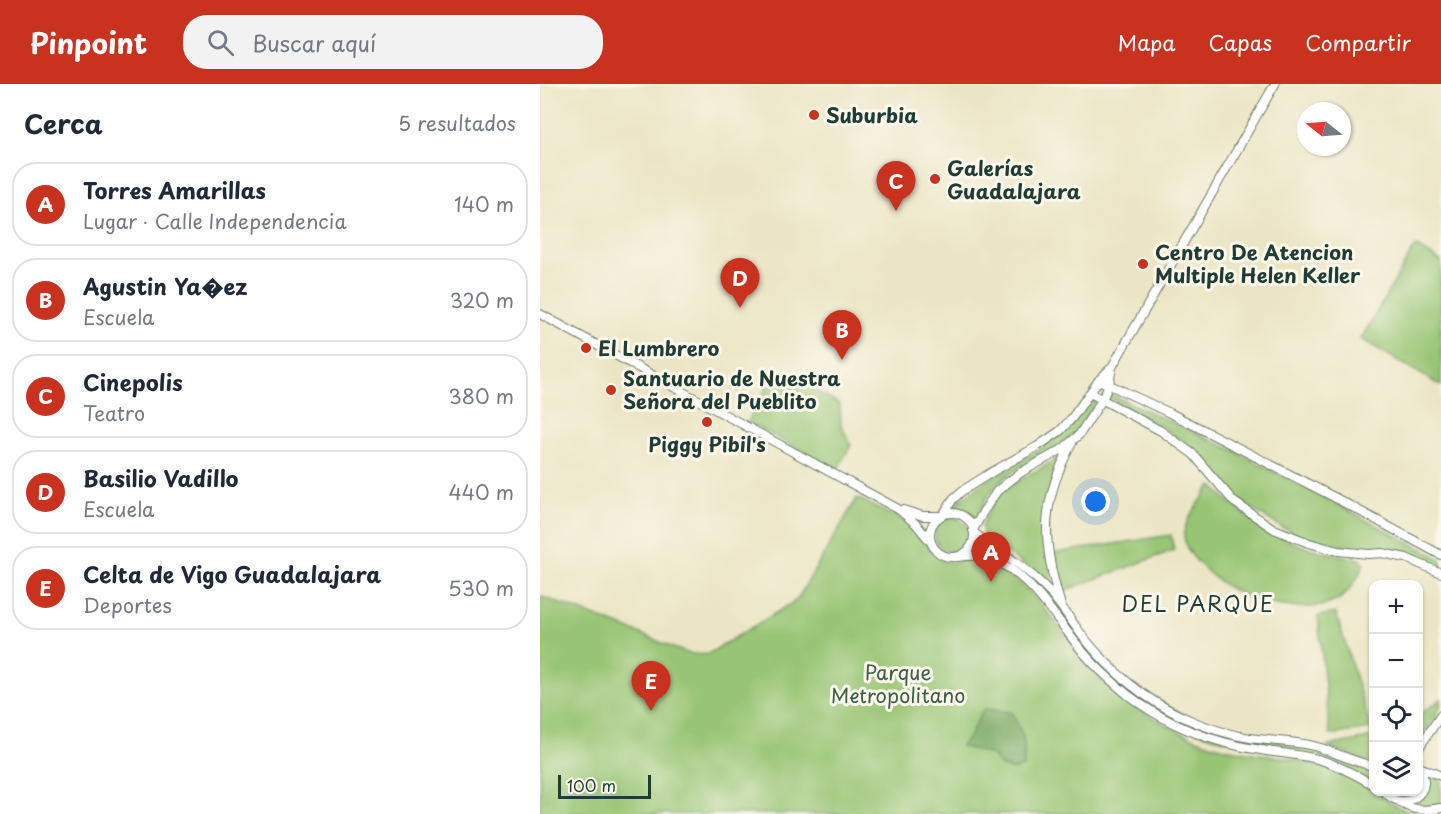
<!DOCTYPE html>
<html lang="es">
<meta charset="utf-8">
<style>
:root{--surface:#fff;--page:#f2f2f3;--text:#1f2937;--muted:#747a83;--line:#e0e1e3;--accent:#c8321e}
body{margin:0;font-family:"Playpen Sans",sans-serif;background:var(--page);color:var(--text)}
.controls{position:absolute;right:18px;bottom:18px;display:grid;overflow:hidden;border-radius:12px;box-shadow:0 2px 4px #0004}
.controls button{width:54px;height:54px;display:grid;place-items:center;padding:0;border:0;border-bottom:2px solid var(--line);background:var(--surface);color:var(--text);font:30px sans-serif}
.compass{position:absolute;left:757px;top:18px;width:54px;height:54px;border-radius:50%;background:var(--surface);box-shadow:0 2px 4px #0004;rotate:287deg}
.scale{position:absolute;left:18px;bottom:15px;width:93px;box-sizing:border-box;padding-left:6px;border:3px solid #1f3d34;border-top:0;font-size:16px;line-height:21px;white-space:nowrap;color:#1f3d34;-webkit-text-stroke:4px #fbf7ec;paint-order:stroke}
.you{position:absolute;left:556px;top:418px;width:21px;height:21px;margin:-15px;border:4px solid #fff;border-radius:50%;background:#1a73e8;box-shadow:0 0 0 9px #1a73e833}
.badge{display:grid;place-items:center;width:39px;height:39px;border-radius:50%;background:var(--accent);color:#fff;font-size:20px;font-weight:700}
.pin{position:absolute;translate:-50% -50px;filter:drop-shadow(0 2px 3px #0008)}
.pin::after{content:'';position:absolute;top:32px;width:21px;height:18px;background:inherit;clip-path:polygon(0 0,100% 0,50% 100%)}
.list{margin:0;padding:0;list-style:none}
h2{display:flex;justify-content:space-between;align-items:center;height:78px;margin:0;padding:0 24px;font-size:26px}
h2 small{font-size:20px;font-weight:400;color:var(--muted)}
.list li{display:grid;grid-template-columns:39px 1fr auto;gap:18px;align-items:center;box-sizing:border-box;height:84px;margin:0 12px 12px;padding:0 12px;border:2px solid var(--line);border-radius:24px}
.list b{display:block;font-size:22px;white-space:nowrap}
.list p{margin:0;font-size:20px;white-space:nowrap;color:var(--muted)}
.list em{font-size:20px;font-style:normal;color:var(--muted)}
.icon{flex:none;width:33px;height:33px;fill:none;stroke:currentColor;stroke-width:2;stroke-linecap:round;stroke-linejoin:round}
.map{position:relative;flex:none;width:901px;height:730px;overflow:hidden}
header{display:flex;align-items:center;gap:36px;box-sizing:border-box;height:84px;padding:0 30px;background:var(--accent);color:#fff}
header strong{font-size:28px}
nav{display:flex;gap:33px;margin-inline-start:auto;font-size:21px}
.search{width:420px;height:54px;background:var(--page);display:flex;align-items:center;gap:15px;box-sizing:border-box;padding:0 21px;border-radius:24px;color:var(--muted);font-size:22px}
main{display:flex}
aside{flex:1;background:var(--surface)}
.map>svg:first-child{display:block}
.green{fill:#98c573;stroke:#5c8154;stroke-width:1.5}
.forest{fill:#7aaa65;stroke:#4c744c;stroke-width:1.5}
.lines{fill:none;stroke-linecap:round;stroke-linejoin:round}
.tertiary-casing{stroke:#677867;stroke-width:10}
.tertiary{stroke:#fff;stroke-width:8}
.poi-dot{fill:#c8321e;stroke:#fbf7ec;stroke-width:2}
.labels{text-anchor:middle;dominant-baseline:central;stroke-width:6;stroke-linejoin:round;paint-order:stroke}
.poi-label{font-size:20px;font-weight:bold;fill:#1f3d34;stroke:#fbf7ec;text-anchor:start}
.park-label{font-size:20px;fill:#3d5f44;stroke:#fbf7ec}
.neighbourhood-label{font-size:21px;letter-spacing:1.5px;fill:#1f3d34;stroke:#fbf7ec}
</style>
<header>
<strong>Pinpoint</strong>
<div class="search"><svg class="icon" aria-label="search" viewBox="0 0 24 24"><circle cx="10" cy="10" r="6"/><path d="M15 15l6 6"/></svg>Buscar aquí</div>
<nav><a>Mapa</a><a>Capas</a><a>Compartir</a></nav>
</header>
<main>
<aside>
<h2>Cerca<small>5 resultados</small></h2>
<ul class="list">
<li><span class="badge">A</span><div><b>Torres Amarillas</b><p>Lugar · Calle Independencia</p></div><em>140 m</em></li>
<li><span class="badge">B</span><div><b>Agustin Ya�ez</b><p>Escuela</p></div><em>320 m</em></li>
<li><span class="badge">C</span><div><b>Cinepolis</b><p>Teatro</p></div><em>380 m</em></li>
<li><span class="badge">D</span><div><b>Basilio Vadillo</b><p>Escuela</p></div><em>440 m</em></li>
<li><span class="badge">E</span><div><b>Celta de Vigo Guadalajara</b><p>Deportes</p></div><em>530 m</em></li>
</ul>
</aside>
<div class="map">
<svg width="901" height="730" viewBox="0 0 901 730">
<rect width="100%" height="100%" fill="#fbf7ec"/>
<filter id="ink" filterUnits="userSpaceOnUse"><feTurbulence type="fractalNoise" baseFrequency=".0167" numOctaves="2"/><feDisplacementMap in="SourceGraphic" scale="12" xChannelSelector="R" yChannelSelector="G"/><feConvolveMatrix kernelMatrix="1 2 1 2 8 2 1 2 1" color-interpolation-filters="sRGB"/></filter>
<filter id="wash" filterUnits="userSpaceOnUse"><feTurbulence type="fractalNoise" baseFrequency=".008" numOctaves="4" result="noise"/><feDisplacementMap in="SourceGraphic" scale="24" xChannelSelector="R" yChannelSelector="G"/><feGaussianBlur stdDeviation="1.35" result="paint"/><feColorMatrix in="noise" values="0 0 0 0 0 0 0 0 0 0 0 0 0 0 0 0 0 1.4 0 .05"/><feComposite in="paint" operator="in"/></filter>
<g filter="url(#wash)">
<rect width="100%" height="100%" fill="#ece5c5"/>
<path class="green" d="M 875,162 L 901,177 L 901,302 L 821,255 Z
M 236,286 L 300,320 L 301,341 L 311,361 L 297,386 L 208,338 Z
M 570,310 L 695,367 L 901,475 L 901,485 L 855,467 L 820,465 L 786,459 L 764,453 L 743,444 L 720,430 L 698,415 L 646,360 L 621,342 L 568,314 Z
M 549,312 L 557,316 C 547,333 538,348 522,360 C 514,367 503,372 494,376 C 459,394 449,403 435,439 L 427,430 L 408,425 L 444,398 L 503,363 L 532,340 Z
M 522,372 L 506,419 L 512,502 C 489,484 465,469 443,450 L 442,441 L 455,415 L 469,402 Z
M 673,402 C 703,433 737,457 779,467 C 793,470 807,472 820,475 L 824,479 C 819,494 806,515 789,520 C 762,527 729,522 703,511 C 689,505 676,496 665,485 C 655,476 644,465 644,451 C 643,437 663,415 670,403 Z
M 317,414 C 328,419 338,425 349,430 C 357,433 367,436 374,442 C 385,452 389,470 403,476 C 414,481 419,477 429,475 C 446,473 461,484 474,494 C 506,519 525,554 550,584 C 566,602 587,617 607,630 C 628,643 653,655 677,662 C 706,670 737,671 766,678 C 790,684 813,694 833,706 L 834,708 L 836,708 C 850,719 864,728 882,730 L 0,730 L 0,512 C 34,525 67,537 101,550 C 122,558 145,573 168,570 L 257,516 Z
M395 451a17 17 0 1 1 34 0a17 17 0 1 1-34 0Z
M 631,451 L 634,466 L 524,507 L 515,469 Z
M 437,456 L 468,476 L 500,500 L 588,601 L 585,603 L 556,577 L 497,503 L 467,480 L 444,469 L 430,468 L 436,463 Z
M 796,529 L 831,645 L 790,651 L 778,532 Z
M 592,603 L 673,646 L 769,663 L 833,684 L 833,698 L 786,677 L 672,653 L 636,639 L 587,609 Z
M 901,615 C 901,631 888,643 879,655 L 878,632 Z
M 833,653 L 833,677 L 829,678 L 788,662 Z
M 885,688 L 901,697 L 901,721 L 887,724 L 873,721 L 883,711 L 889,699 Z"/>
<path class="forest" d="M 444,625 L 471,628 C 483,649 487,657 483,683 L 472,686 L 460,682 L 452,671 L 421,662 L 429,653 L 440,631 Z"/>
</g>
<g filter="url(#ink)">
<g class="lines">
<g class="tertiary-casing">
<path id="tertiary" d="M 0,230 L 358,425 L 376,440 L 390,457
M 559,296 L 632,330 L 792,412 L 901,471
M 550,309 L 621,347 L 653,370 L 694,418 L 734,445 L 769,459 L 798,467 L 829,470 L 842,469 L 866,474 L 901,489
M 363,426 L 383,432 L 400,432
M390 451a22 22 0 1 1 44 0a22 22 0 1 1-44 0Z
M 403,431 L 413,415 L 422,407 L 452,388 L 498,362 L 520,347 L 532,334 L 559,296 L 572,283 L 735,0
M 433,446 L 443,428 L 457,407 L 480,389 L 521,366 L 539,351 L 562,316 L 569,300 L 572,283
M 434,449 C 457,466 483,481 503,501 C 519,517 531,537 545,555 C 558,571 574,587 590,600 C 623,627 667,647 710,654 C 729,657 749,657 769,661 C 791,665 811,678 834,682
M 417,473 C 425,472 433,471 440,472 C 483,479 514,532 539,563 C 553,581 570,596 588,611 C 627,641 673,659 721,666 C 743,670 764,670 784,677 C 802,683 818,692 834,701
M 520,518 C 501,456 501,417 532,359
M 878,665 L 901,631
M 879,683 L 901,692
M 845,708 C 863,730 898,708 878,683
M 861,719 C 874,727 886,727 901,724"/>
</g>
<use href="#tertiary" class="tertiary"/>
</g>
</g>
<g class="poi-dot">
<circle cx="274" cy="31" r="6"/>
<circle cx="395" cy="95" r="6"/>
<circle cx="603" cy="180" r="6"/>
<circle cx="46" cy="264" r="6"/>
<circle cx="71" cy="306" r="6"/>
<circle cx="167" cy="338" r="6"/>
</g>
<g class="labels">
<g class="poi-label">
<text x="286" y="31">Suburbia</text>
<text x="407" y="84">Galerías<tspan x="407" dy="23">Guadalajara</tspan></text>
<text x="615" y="168">Centro De Atencion<tspan x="615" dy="23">Multiple Helen Keller</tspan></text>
<text x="58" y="264">El Lumbrero</text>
<text x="83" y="294">Santuario de Nuestra<tspan x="83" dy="23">Señora del Pueblito</tspan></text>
<text x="167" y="360" text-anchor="middle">Piggy Pibil's</text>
</g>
<g class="park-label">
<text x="358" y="588">Parque<tspan x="358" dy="23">Metropolitano</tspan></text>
</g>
<g class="neighbourhood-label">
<text x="658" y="519">DEL PARQUE</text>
</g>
</g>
</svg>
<div class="controls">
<button>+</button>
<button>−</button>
<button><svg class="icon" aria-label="locate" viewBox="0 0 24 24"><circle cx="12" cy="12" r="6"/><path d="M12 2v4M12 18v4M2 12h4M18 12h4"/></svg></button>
<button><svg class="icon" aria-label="layers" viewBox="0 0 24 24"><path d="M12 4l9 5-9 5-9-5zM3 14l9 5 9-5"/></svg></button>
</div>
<svg class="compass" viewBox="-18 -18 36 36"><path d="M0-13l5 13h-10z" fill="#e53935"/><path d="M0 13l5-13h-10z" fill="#747a83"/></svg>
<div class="scale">100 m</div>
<div class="you"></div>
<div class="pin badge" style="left:451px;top:498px">A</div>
<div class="pin badge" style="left:302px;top:276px">B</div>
<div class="pin badge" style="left:356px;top:127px">C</div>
<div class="pin badge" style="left:200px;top:224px">D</div>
<div class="pin badge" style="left:111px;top:627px">E</div>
</div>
</main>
